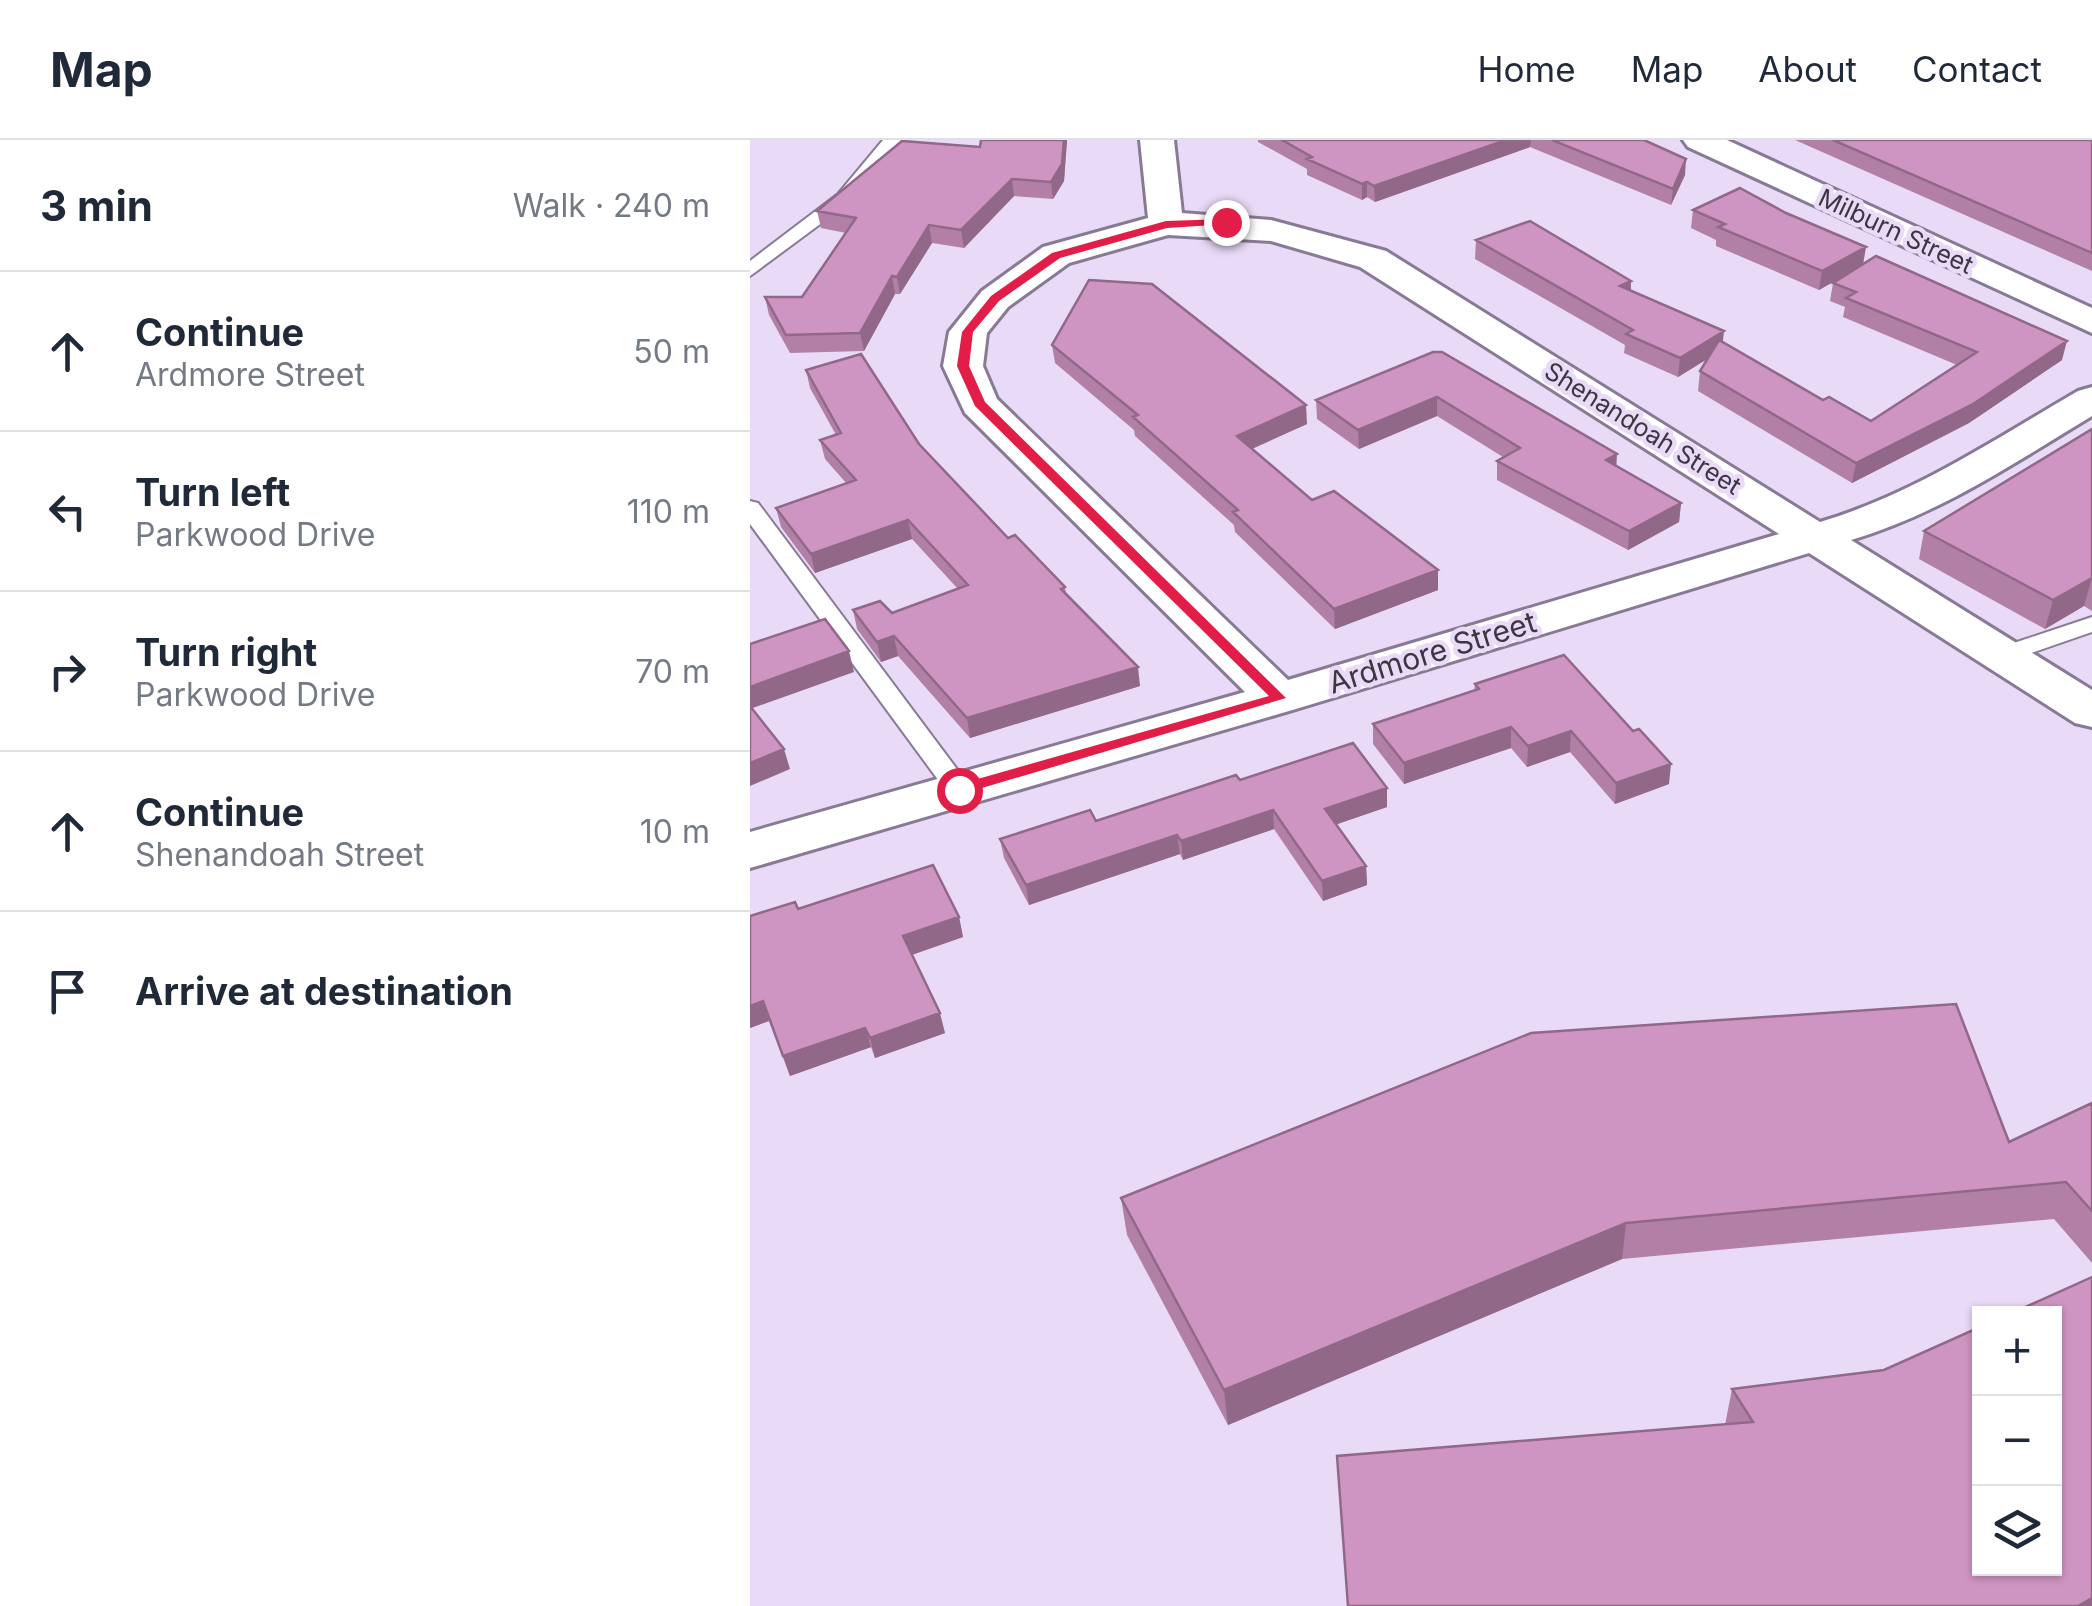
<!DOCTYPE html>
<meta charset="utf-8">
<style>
:root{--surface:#fff;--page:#f2f2f3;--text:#1f2937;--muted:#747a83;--line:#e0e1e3}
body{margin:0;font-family:Inter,sans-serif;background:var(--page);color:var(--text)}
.controls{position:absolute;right:30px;bottom:30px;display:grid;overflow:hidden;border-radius:0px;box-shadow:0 2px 8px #0004}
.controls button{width:90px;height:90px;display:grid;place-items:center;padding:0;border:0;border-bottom:2px solid var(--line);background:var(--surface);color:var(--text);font:50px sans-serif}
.stop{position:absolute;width:30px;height:30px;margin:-22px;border:8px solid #e11d48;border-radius:50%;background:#fff}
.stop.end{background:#e11d48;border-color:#fff;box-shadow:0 2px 10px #0008}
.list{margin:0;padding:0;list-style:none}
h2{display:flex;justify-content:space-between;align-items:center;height:130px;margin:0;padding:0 40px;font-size:42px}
h2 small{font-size:32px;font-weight:400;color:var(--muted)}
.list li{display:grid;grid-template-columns:65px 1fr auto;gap:30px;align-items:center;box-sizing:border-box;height:160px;padding:0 40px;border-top:2px solid var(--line)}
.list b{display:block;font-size:38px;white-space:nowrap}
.list p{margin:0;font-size:32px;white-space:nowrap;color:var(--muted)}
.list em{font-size:32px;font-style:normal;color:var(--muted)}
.icon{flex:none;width:55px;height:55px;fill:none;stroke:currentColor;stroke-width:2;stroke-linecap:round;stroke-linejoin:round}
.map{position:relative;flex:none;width:1342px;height:1466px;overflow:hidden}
header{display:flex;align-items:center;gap:60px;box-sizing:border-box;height:140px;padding:0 50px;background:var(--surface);border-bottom:2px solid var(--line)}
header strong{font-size:48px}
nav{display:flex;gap:55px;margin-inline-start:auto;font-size:35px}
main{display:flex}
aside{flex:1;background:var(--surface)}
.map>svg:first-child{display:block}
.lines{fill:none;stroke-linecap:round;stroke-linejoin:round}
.service-casing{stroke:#887a95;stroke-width:4}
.minor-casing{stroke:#887a95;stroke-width:6}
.service{fill:#fff;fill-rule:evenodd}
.minor{fill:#fff;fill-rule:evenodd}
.wall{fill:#b280a7}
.shaded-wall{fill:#916888}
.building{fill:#cf95c2;stroke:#916888;stroke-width:2.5}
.route{fill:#e11d48}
.labels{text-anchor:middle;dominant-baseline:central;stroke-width:9;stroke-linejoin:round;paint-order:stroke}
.far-street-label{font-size:25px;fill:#3c3641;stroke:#e9daf8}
.street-label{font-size:30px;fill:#3c3641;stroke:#e9daf8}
</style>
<header>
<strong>Map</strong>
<nav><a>Home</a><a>Map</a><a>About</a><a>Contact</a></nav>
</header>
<main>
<aside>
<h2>3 min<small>Walk · 240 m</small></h2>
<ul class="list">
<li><svg class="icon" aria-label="ahead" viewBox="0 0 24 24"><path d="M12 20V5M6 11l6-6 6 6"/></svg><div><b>Continue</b><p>Ardmore Street</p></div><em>50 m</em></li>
<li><svg class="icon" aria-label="left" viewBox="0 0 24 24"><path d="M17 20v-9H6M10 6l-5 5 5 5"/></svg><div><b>Turn left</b><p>Parkwood Drive</p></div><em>110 m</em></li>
<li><svg class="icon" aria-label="right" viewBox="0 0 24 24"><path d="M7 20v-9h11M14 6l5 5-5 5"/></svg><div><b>Turn right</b><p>Parkwood Drive</p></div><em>70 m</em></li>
<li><svg class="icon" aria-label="ahead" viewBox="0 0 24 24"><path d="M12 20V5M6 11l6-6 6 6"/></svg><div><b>Continue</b><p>Shenandoah Street</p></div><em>10 m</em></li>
<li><svg class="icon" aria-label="arrive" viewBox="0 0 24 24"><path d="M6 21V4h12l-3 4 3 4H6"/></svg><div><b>Arrive at destination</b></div></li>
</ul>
</aside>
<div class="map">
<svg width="1342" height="1466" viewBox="0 0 1342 1466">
<rect width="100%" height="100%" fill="#e9daf8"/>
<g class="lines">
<g class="service-casing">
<path id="service" d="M 133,0 L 151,0 L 100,62 L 0,136 L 0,121 L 88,54 Z
M 0,361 L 8,363 L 218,644 L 222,650 L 218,656 L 200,656 L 0,384 Z
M 1342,477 L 1342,492 L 1252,523 L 1240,515 L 1243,510 Z"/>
</g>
<g class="minor-casing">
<path id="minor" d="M 390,0 L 424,0 L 432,73 L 521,80 L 636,111 L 1070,382 C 1164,354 1244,300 1328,251 L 1342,247 L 1342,276 C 1264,323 1189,374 1101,400 L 1342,550 L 1342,587 L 1325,583 L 1059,413 L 546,569 L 0,728 L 0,692 L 495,552 L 215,273 L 193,226 L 199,192 L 232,151 L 293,107 L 398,78 ZM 418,95 L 521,101 L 610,127 L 1029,394 L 538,540 L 247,259 L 233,226 L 237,193 L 258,167 L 319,123 Z
M 933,0 L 977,0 L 1342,168 L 1342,193 L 938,7 Z"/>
</g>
<use href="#service" class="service"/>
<use href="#minor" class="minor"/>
</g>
<path class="wall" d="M 231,0 L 317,0 L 314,41 L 303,59 L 264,56 L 214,108 L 182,103 L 150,154 L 145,154 L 114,211 L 40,213 L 19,175 L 15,157 L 52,157 L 96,93 L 71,88 L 67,71 L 230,7 Z
M 508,0 L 894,0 L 935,35 L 921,65 L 780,7 L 625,62 L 617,57 L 612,60 L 557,35 L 557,29 L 508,2 Z
M 1045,0 L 1342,0 L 1342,131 Z
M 943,70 L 1113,124 L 1312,220 L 1219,283 L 1102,343 L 948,251 L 950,231 L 957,219 L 928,237 L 874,213 L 875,205 L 725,119 L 726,100 L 881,141 L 881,150 L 1073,260 L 1121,281 L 1207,225 L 1093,177 L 1095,167 L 1080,161 L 1083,143 L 1096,134 L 1069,150 L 966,106 L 966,100 L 941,88 Z
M 302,205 L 557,284 L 502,309 L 562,360 L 688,430 L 688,450 L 585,489 L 485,392 L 484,385 L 385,296 L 384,290 L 305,223 Z
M 683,212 L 866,325 L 931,363 L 929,382 L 878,410 L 747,340 L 747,321 L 753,317 L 687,276 L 609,309 L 567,279 L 566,260 Z
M 56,230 L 169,304 L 258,398 L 315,447 L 316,454 L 390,546 L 220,598 L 148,516 L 131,522 L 107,489 L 103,470 L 142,473 L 208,449 L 162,399 L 65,433 L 31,387 L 26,368 L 97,344 L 75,319 L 70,300 L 86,295 L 60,248 Z
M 1342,289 L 1342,471 L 1334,466 L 1295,489 L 1169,419 L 1174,391 Z
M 814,515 L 919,644 L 865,664 L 820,612 L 777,627 L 761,608 L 654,644 L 623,604 L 623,584 L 724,551 L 725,544 Z
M 637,648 L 637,667 L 587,684 L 616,726 L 617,745 L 573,761 L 524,689 L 433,720 L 430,714 L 279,765 L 254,718 L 250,699 L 346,681 Z
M 48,769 L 209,777 L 213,797 L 162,815 L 195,893 L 125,918 L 121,907 L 40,936 L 19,881 L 0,888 Z
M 1342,963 L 1342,1123 L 1304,1079 L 872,1119 L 478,1285 L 377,1095 L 371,1058 L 1259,1002 Z
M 1134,1230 L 1342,1466 L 975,1285 L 982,1249 Z"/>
<path class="shaded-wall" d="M 314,0 L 317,0 L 314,41 L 303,59 L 301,42 Z
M 756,0 L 781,0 L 780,7 L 625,62 L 624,46 Z
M 936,19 L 935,35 L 921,65 L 923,49 Z
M 262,39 L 264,56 L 214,108 L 211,90 Z
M 617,42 L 617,57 L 612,60 L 612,44 Z
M 179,85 L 182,103 L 150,154 L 147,137 Z
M 1116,107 L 1113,125 L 1069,150 L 1072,131 Z
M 142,136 L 145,154 L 114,211 L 110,193 Z
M 881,141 L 880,160 L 870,146 Z
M 974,191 L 972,210 L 928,237 L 930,218 Z
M 1317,201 L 1312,220 L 1219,283 L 1102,343 L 1106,323 Z
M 687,257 L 687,276 L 609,309 L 608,290 Z
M 556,265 L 557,284 L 488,315 L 487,296 Z
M 867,314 L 866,333 L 856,320 Z
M 931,363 L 929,382 L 878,410 L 879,391 Z
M 158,380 L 162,399 L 65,433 L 61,414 Z
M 688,430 L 688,450 L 585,489 L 584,469 Z
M 1342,438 L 1334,466 L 1295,489 L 1303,460 Z
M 144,496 L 148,516 L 131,522 L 127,502 Z
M 99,511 L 104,532 L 0,569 L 0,547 Z
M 388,527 L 390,546 L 220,598 L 217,578 Z
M 761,587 L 761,608 L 654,644 L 654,623 Z
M 821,591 L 820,612 L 777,627 L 778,606 Z
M 34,609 L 40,629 L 0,646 L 0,623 Z
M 921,624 L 919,644 L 865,664 L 866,643 Z
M 637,648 L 637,667 L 576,688 L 575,669 Z
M 523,670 L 524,689 L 433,720 L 431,701 Z
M 427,695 L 430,714 L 279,765 L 276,745 Z
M 616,726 L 617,745 L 573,761 L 572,741 Z
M 209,777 L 213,797 L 158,816 L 153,796 Z
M 13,861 L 19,881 L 0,888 L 0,866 Z
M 190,873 L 195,893 L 125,918 L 120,898 Z
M 115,888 L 121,907 L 40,936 L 33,916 Z
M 876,1083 L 872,1119 L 478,1285 L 474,1250 Z
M 1342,1458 L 1342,1466 L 1328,1466 Z"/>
<path class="building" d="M 231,0 L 314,0 L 312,24 L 301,42 L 262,39 L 211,90 L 179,85 L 147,137 L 142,136 L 110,193 L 36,195 L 15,157 L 52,157 L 106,78 L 67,71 L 152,1 L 230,7 Z
M 532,0 L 756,0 L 624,46 L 617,42 L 612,44 L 557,19 L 562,17 Z
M 802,0 L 894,0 L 936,19 L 923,49 Z
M 1083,0 L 1342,0 L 1342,113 Z
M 990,48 L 1036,73 L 1116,107 L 1072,131 L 968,87 L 975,84 L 943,70 Z
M 780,81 L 881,141 L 870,146 L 974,191 L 930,218 L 876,194 L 883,190 L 726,100 Z
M 1126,116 L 1317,201 L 1223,264 L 1106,323 L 950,231 L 969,200 L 1073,260 L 1079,257 L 1121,281 L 1227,212 L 1096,158 L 1106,152 L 1083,143 Z
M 339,140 L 402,144 L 556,265 L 487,296 L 562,360 L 584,351 L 688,430 L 584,469 L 483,372 L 488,370 L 383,277 L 388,275 L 302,205 Z
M 683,212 L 692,212 L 867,314 L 856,320 L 931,363 L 879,391 L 747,321 L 770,308 L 687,257 L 608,290 L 566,260 Z
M 111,214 L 169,304 L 258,398 L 265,395 L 315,447 L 311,449 L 388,527 L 217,578 L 144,496 L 127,502 L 103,470 L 130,461 L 142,473 L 218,445 L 158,380 L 61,414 L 26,368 L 106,340 L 70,300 L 91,293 L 56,230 Z
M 1342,289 L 1342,438 L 1303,460 L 1174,391 Z
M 75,479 L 99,511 L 0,547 L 0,504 Z
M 814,515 L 883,591 L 889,589 L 921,624 L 866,643 L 821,591 L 778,606 L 761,587 L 654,623 L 623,584 L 729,549 L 725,544 Z
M 0,566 L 34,609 L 0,623 Z
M 603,603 L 637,648 L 575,669 L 616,726 L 572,741 L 523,670 L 431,701 L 427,695 L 276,745 L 250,699 L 340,670 L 346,681 L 486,635 L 490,640 Z
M 183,725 L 209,777 L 153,796 L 190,873 L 120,898 L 115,888 L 33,916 L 13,861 L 0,866 L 0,776 L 45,762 L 48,769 Z
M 1206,864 L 1259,1002 L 1342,963 L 1342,1071 L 1316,1042 L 876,1083 L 474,1250 L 371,1058 L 781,893 Z
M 1342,1137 L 1342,1458 L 1328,1466 L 598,1466 L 587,1316 L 1003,1282 L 982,1249 L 1134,1230 L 1230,1187 L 1230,1428 L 1304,1428 L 1304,1174 L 1260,1174 Z"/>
<path class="route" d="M 476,79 L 479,84 L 417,88 L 310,118 L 249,161 L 223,192 L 219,226 L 235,262 L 536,558 L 215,653 L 203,653 L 203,646 L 519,556 L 225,266 L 207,226 L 212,192 L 241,156 L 302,113 L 416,81 Z"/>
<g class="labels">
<g class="far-street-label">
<text transform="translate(1146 91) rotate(25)">Milburn Street</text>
<text transform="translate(893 288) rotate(32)">Shenandoah Street</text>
</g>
<g class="street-label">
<text transform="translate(682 512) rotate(-17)">Ardmore Street</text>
</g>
</g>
</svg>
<div class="controls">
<button>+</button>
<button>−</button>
<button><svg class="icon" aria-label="layers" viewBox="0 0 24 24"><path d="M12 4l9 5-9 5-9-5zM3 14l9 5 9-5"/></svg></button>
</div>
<div class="stop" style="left:209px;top:650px"></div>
<div class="stop end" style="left:476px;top:82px"></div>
</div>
</main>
